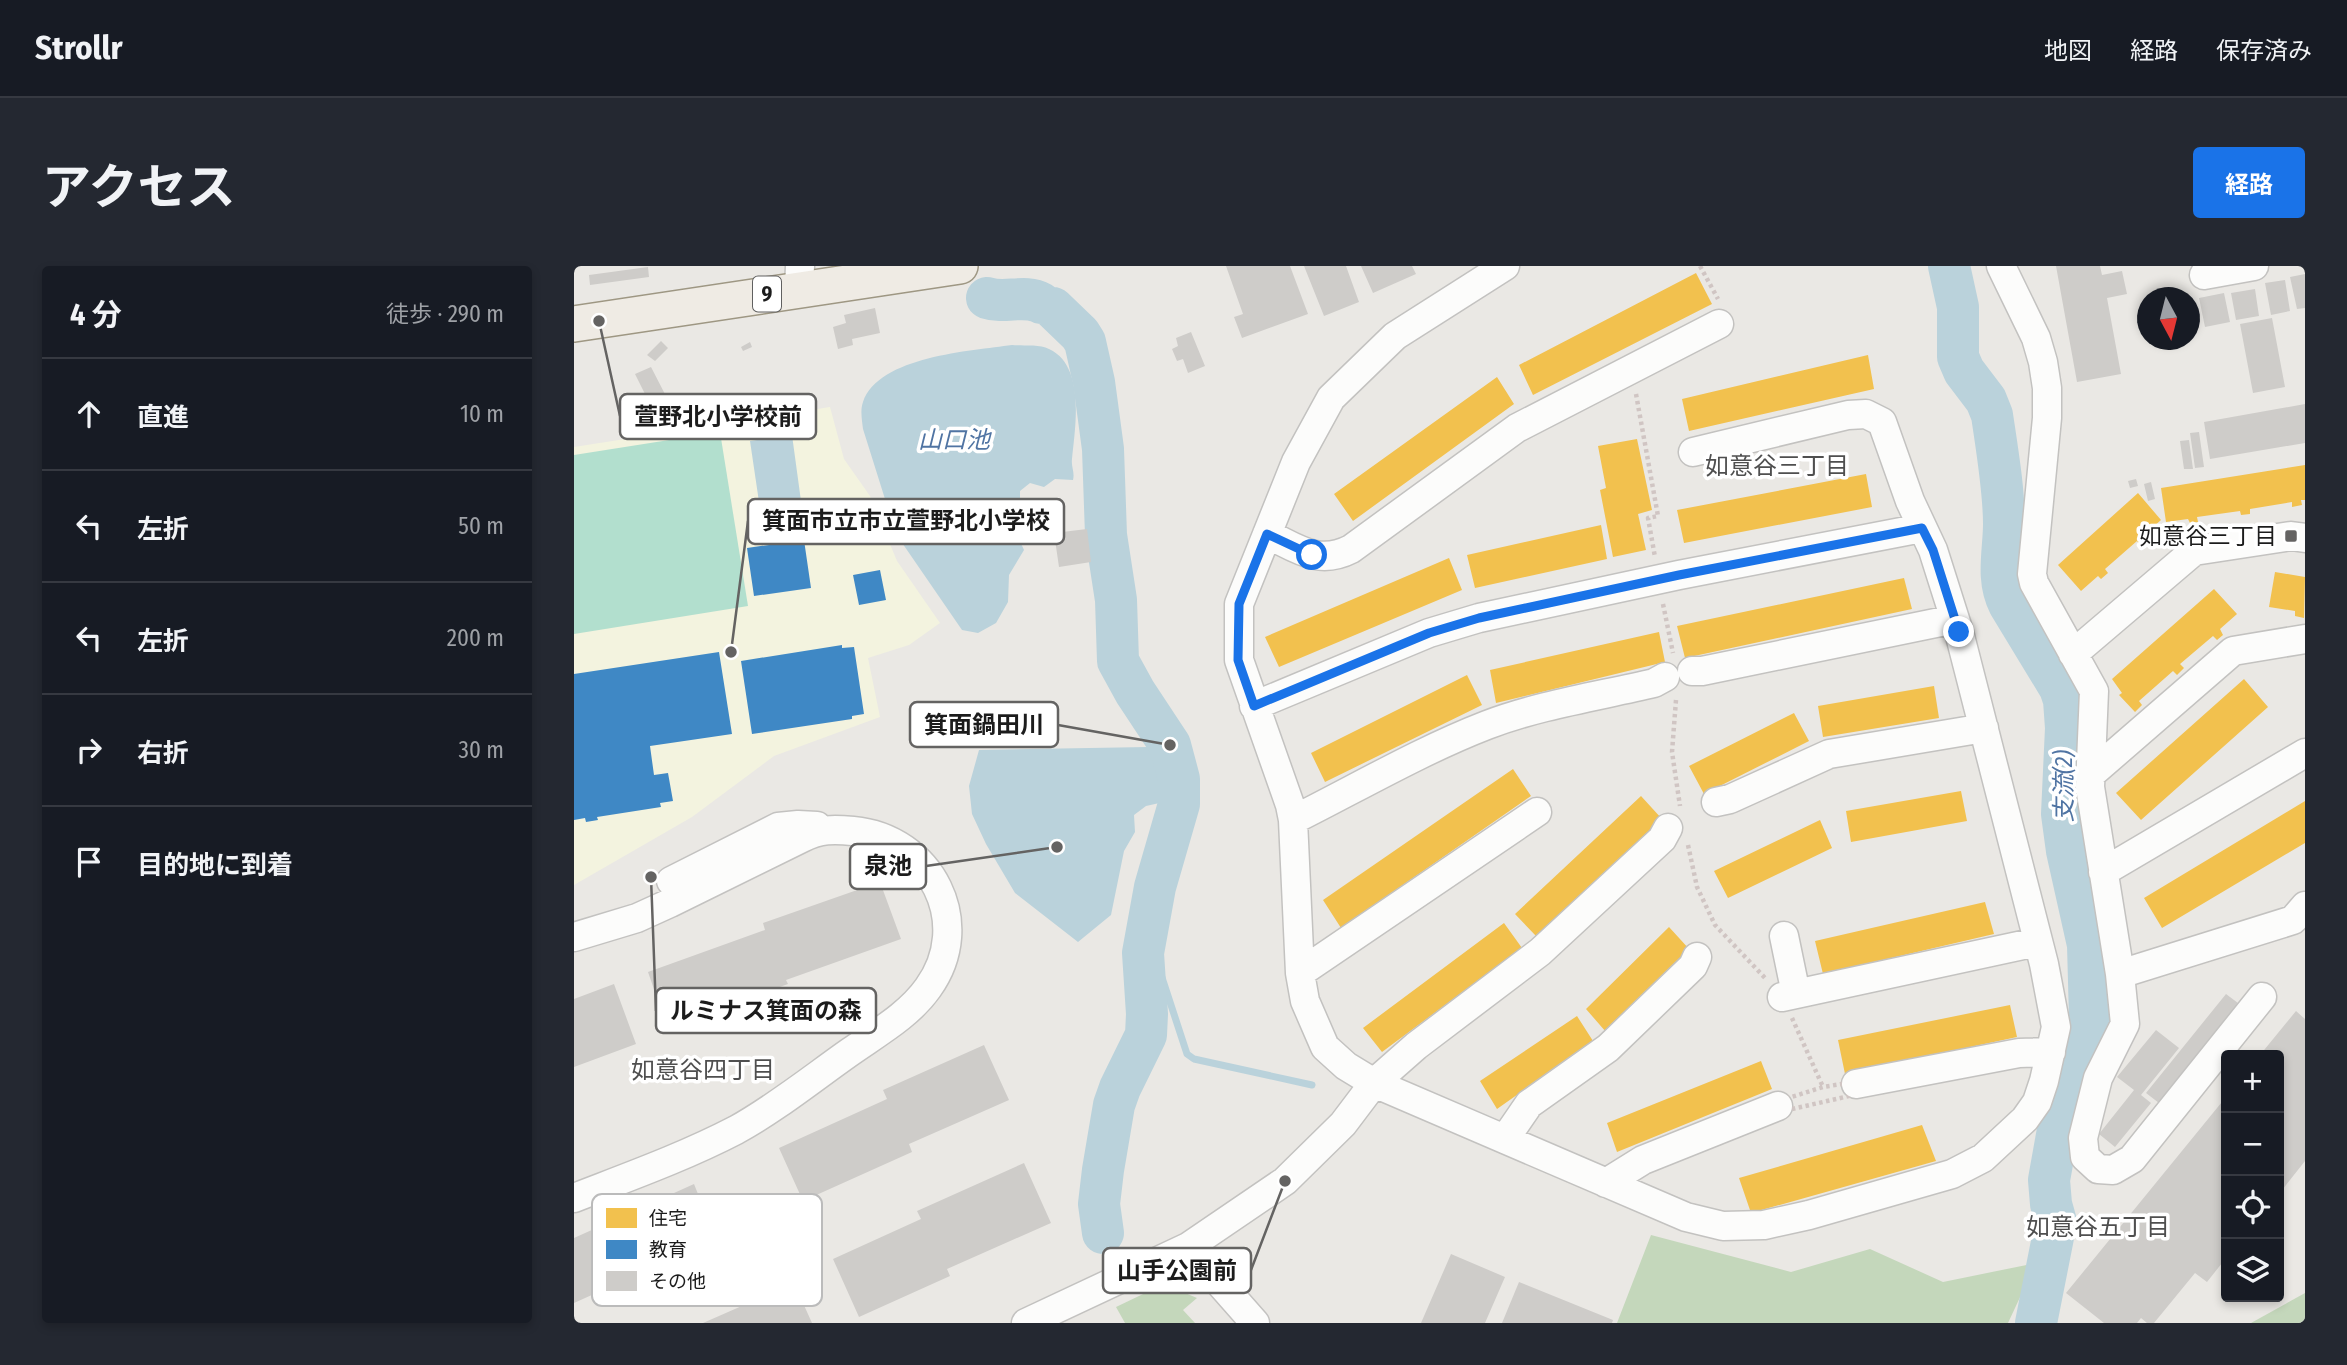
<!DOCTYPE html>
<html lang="ja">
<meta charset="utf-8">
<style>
:root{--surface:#171b24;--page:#242831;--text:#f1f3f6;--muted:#9ea1a6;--line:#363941;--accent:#1a73e8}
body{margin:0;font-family:"Fira Sans Condensed","Noto Sans JP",sans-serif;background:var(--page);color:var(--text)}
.controls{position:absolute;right:21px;bottom:21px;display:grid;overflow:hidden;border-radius:7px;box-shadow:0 4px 10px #0003}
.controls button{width:63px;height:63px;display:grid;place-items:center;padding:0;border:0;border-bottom:2px solid var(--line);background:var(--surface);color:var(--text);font:35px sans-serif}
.compass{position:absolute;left:1563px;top:21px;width:63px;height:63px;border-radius:50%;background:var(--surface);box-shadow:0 4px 10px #0003;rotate:173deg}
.stop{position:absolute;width:21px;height:21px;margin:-16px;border:5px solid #1a73e8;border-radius:50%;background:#fff}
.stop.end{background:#1a73e8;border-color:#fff;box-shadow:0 2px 7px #0008}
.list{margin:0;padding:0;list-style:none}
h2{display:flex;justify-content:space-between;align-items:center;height:91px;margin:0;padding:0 28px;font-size:30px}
h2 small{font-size:23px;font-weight:400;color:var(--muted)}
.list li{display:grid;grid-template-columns:46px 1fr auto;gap:21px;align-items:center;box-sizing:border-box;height:112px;padding:0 28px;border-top:2px solid var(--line)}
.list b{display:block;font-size:26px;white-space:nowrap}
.list em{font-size:23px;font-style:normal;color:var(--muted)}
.icon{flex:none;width:38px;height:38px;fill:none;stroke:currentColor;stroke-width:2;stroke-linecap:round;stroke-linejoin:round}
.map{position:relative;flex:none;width:1731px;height:1057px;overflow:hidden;border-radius:7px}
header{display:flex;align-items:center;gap:42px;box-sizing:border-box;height:98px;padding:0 35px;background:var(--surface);border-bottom:2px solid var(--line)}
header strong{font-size:33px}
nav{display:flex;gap:38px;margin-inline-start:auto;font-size:24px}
.intro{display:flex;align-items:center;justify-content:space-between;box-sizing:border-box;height:168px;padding:0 42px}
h1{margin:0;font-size:49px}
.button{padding:18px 32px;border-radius:7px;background:var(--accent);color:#fff;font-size:24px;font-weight:700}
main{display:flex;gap:42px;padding:0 42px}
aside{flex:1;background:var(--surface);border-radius:7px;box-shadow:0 4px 10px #0003}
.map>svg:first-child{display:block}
.education{fill:#f3f3df}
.forest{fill:#c4d7bb}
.pitch{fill:#b2dfce}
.water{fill:#bad2db}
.homes{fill:#f2c14e}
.schools{fill:#3f88c5}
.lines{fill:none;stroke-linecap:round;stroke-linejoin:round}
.stream{stroke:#bad2db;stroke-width:7}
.river{stroke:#bad2db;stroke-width:42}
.building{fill:#ceccc9}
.minor-casing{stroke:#c3c2c0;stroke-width:31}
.major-casing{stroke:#9e9783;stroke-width:38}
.path{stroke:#d0c5c3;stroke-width:4.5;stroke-dasharray:3.5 3.5;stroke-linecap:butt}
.minor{stroke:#fcfcfb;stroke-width:28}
.major{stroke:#efebe4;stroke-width:35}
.route{stroke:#1a73e8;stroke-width:9}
.poi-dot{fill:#646362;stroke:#fff;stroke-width:2.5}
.labels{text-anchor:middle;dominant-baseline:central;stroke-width:7;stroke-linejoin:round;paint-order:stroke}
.shield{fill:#fff;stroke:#606060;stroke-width:2}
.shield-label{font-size:21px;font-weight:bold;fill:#1c1c1c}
.poi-label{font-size:23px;fill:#1c1c1c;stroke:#fff;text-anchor:end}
.water-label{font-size:24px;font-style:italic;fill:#5074a3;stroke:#fff}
.neighbourhood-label{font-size:24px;fill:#4f4f4f;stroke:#fff}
.key{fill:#fff;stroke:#bbb;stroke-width:2}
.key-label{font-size:19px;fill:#1c1c1c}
.leader{fill:none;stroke:#646362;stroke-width:2.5}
.callout-dot{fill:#646362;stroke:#fff;stroke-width:2.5}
.callout{fill:#fff;stroke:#646362;stroke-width:2.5}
.callout-label{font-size:24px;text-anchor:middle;font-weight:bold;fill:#1c1c1c}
</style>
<header>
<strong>Strollr</strong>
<nav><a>地図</a><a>経路</a><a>保存済み</a></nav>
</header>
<div class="intro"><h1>アクセス</h1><a class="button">経路</a></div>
<main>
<aside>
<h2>4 分<small>徒歩 · 290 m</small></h2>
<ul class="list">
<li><svg class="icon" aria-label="ahead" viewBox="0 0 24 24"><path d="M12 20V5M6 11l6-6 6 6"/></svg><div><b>直進</b></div><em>10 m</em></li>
<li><svg class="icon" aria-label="left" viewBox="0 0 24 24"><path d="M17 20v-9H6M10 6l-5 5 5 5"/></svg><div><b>左折</b></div><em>50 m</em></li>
<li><svg class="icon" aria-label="left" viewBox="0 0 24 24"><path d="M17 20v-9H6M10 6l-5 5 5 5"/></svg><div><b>左折</b></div><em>200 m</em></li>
<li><svg class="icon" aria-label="right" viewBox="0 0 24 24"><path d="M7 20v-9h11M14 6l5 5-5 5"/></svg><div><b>右折</b></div><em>30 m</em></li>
<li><svg class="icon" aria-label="arrive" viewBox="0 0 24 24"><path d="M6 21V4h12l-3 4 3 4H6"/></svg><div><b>目的地に到着</b></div></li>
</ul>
</aside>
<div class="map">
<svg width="1731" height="1057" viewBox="0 0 1731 1057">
<rect width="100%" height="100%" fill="#eae8e4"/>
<path class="education" d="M 256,141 L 270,193 L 296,230 L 323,295 L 366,357 L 335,379 L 294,392 L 306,451 L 200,490 L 118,551 L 0,619 L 0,181 Z"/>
<path class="forest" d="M 1077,969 L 1217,1006 L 1296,983 L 1369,1016 L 1462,997 L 1434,1057 L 1043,1057 Z
M 590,1018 L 623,1032 L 609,1044 L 621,1057 L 551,1057 L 542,1041 Z
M 1731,1027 L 1731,1057 L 1677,1057 Z"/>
<path class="pitch" d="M 146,166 L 174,340 L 0,368 L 0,189 Z"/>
<path class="water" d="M 438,79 C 449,80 465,78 475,83 C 512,100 501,162 498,193 C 497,201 501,206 499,214 L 481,213 L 470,221 L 456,217 L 446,225 L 446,241 L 440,262 L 450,284 L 435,309 L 434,336 L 422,357 L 404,367 L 388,364 L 322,268 L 289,163 C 288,154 286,144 289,136 C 305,90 397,85 438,79 Z
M 218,169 L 230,257 L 189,263 L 176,175 Z
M 574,481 L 589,511 L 590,536 L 572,540 L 560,549 L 561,566 L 550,585 L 537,649 L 504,676 L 441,627 L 412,578 L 398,548 L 395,520 L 405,484 Z"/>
<path class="homes" d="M 1122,7 L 1138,38 L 959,129 L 945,99 Z
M 1294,89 L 1300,123 L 1115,165 L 1108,133 Z
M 923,111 L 940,138 L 779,255 L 760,228 Z
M 1063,173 L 1078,244 L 1064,248 L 1072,284 L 1039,291 L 1026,224 L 1032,222 L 1024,180 Z
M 1731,199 L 1731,234 L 1727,234 L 1728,239 L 1718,241 L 1718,236 L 1676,243 L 1676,248 L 1667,249 L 1666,245 L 1623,251 L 1624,256 L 1616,257 L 1614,253 L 1592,256 L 1587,222 Z
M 1292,208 L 1298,241 L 1110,277 L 1103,244 Z
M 1564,227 L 1587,254 L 1570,269 L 1573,273 L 1566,279 L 1563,275 L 1531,303 L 1534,307 L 1527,313 L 1524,310 L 1507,325 L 1484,299 Z
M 1027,259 L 1033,293 L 901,322 L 893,289 Z
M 875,292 L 888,324 L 705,401 L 691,371 Z
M 1701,306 L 1731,311 L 1730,352 L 1721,350 L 1721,345 L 1695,341 Z
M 1330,312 L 1338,343 L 1111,392 L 1103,360 Z
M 1640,323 L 1663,348 L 1646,363 L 1649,369 L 1643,374 L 1639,370 L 1606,398 L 1610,402 L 1603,409 L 1599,405 L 1565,435 L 1568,439 L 1561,446 L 1545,429 L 1548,427 L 1538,413 Z
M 1085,366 L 1091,396 L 922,437 L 916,404 Z
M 893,409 L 908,439 L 751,516 L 737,487 Z
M 1670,413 L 1694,441 L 1567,554 L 1542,527 Z
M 1360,420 L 1365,452 L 1249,471 L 1244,440 Z
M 1220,447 L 1235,475 L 1130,528 L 1115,500 Z
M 939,503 L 957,530 L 767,662 L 749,634 Z
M 1387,525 L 1393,555 L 1277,576 L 1272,545 Z
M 1067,530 L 1088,553 L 962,670 L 941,648 Z
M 1731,535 L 1731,577 L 1588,662 L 1570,632 Z
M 1246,554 L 1258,582 L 1154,632 L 1140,605 Z
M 1411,636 L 1420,668 L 1249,708 L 1241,675 Z
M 930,657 L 948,682 L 808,786 L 789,762 Z
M 1095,661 L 1116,684 L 1032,766 L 1012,743 Z
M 1436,739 L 1443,771 L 1271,808 L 1264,774 Z
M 1003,750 L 1019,775 L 923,843 L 906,815 Z
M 1187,795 L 1198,823 L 1043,886 L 1033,857 Z
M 1348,859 L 1362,895 L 1177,947 L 1165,912 Z"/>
<path class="schools" d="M 230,274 L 237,322 L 180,330 L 173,282 Z
M 306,304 L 312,334 L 285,339 L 279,309 Z
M 268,379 L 268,382 L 280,381 L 290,448 L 278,450 L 278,453 L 178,468 L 167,395 Z
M 145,386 L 158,468 L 76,480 L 80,509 L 94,507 L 99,535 L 86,537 L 87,541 L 23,551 L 24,554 L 12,556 L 11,552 L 0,554 L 0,408 Z"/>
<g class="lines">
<path class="stream" d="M 572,671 L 580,687 L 613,788 L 620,793 L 738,819"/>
<path class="river" d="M 1375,0 L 1384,41 L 1384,91 L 1390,105 L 1412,134 L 1418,149 C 1423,183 1430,224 1430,258 C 1430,285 1422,313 1435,338 L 1486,422 L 1490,434 L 1492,462 L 1488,548 L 1493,585 L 1514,679 L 1516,752 L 1485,858 L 1475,914 L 1477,938 L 1482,956 L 1462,1057
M 413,32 C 431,38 451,28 467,37
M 479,42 L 506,68 L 511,76 L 520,116 L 529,183 L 532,269 L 542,334 L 544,395 L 561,426 L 596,479 L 605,513 L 605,538 L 581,621 L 569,687 L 573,748 L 572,769 L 546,822 L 540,839 L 529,904 L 525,938 L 529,967"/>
</g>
<path class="building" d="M 652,0 L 716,0 L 734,48 L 668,72 L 660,51 L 669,48 Z
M 730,0 L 772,0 L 785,36 L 750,50 Z
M 787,0 L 838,0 L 842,8 L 799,27 Z
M 1482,0 L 1526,0 L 1528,9 L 1548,5 L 1553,28 L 1533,32 L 1547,108 L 1503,116 Z
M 74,1 L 75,11 L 16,19 L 15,9 Z
M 1731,8 L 1731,42 L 1723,43 L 1716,11 Z
M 1711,14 L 1716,45 L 1697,49 L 1691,17 Z
M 1681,23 L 1685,50 L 1662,54 L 1657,27 Z
M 1592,27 L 1593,32 L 1574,32 L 1574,30 Z
M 1650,27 L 1656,56 L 1631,61 L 1625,32 Z
M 301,42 L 306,67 L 278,73 L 279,79 L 264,83 L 259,61 L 272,57 L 270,49 Z
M 1698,52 L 1711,121 L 1679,127 L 1666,58 Z
M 617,66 L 631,100 L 614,107 L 609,93 L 603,95 L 598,83 L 604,80 L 602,72 Z
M 87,75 L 94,82 L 81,95 L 73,89 Z
M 176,76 L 178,81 L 169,85 L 167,81 Z
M 77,101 L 94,134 L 78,142 L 61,108 Z
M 1731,138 L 1731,177 L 1636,193 L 1630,156 Z
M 1625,166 L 1630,201 L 1621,202 L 1616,167 Z
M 1615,174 L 1619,203 L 1610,203 L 1606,175 Z
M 1562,213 L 1564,220 L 1556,222 L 1554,215 Z
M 1577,216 L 1581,233 L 1574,235 L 1570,218 Z
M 513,263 L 517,296 L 485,301 L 480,267 Z
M 306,616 L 327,673 L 212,714 L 214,718 L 93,761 L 74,706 L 191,664 L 189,657 Z
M 40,718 L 62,778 L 0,801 L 0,733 Z
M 1652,728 L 1664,737 L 1585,837 L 1572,827 Z
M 1722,745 L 1731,753 L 1731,895 L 1705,928 L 1705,789 L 1686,789 Z
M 1582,764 L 1605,782 L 1567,829 L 1577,837 L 1541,881 L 1525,868 L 1560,824 L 1543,811 Z
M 410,779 L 435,834 L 335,878 L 338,886 L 229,935 L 205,882 L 313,833 L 309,824 Z
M 1652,831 L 1652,992 L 1633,1016 L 1621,1007 L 1580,1057 L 1573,1057 L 1567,1052 L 1563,1057 L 1530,1057 L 1492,1027 Z
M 450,897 L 477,957 L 373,1003 L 376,1010 L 285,1051 L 259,993 L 347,953 L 343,945 Z
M 120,918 L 142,973 L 0,1037 L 0,972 Z
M 877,988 L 931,1011 L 911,1057 L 847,1057 Z
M 945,1016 L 1039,1054 L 1038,1057 L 928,1057 Z
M 220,1017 L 238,1057 L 129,1057 Z"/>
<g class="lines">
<g class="minor-casing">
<path id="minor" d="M 1427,0 L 1462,72 L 1469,96 L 1473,122 L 1473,152 L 1458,308 L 1460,317 L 1520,425 L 1516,521 L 1546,708 L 1551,758 L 1524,812 L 1509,872 L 1511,891 L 1524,903 L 1539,904 L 1558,893 L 1688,731
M 1630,9 L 1680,0
M 225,23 L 226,0
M 693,268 C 723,282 744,300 777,283 L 943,162 L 1145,58
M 1499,388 L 1620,285 L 1717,270 L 1731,272
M 1118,405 L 1128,405 L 1381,353
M 680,440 L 855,367 L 905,352 L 1105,309 L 1348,262
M 1516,509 L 1659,385 L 1731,373
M 1142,536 L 1156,533 L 1255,488 L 1410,462
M 719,554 C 783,522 846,485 913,459 C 965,439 1025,430 1080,417 L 1091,411
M 1094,562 L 1088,573 L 966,686 L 842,780 L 800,817 L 1112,951 L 1149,960 L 1190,959 L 1235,949 L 1378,908 L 1409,892 L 1451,853 L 1463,836 L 1470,815 L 1482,761 L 1470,698 L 1385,366 L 1359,284 L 1336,235 L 1308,156 L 1292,148 L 1274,149 L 1119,186
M 1529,606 L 1731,487
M 97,615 L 204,561 L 224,559 L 243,560
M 1210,670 L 1222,728
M 0,671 L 63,652 L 96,637 L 228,572 C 246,563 259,563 279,565 C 357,572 401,657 354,722 C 335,749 303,767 276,786 C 239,812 202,842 162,864 C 110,891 54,911 0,932
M 726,707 L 963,546
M 1546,708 L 1719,654 L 1731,640
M 1208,731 L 1463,676
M 1282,818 L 1445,787 L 1477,786
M 931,873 L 955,838 L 1034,782 L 1119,700 L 1123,691
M 1032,917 L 1069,894 L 1204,840
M 614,981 L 681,1057
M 452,1057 L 614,981 L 711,915 L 769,858 L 800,817 L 772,800 L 751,781 L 731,735 L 726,707 L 719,554 L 716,539 L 665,394 L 665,338 L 722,196 L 757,132 L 821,70 L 931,0"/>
</g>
<g class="major-casing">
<path id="major" d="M 0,58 L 386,0"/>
</g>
<path class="path" d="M 1126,0 L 1144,33
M 1062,128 L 1084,250 L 1074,252 L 1081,291
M 1089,338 L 1099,387
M 1102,434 L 1098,486 L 1106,540
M 1114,579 L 1123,621 L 1141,659 L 1192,713
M 1218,752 L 1249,821
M 1280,816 L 1284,828 L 1205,846 L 1205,835 L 1249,821 Z"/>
<use href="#minor" class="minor"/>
<use href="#major" class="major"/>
</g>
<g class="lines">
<path class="route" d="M 738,289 L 693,268 L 665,338 L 664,394 L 680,440 L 855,367 L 905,352 L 1105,309 L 1348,262 L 1359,284 L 1385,366"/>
</g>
<rect class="poi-dot" x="1710" y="263" width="14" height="14" rx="3.5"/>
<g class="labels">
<rect class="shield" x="179" y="10.5" width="28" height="35" rx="5"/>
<g class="shield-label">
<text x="193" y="28">9</text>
</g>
<g class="poi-label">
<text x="1703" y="270">如意谷三丁目</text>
</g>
<g class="water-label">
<text x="380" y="174">山口池</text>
<text transform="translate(1490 520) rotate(-90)">支流(2)</text>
</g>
<g class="neighbourhood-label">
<text x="1203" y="200">如意谷三丁目</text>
<text x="129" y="804">如意谷四丁目</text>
<text x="1524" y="961">如意谷五丁目</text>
</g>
</g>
<rect x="18" y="928" width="230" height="112" rx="10" class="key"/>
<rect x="32" y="942" width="31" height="20" fill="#f2c14e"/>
<rect x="32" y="974" width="31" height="19" fill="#3f88c5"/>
<rect x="32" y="1005" width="31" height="20" fill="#ceccc9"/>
<g class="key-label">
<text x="75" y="959">住宅</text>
<text x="75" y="990">教育</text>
<text x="75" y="1022">その他</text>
</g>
<path class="leader" d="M25 55L46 150M157 386L174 255M596 479L484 459M483 581L352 600M77 611L82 745M711 915L677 1004"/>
<g class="callout-dot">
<circle cx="25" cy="55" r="7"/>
<circle cx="157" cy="386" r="7"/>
<circle cx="596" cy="479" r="7"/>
<circle cx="483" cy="581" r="7"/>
<circle cx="77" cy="611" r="7"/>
<circle cx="711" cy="915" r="7"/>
</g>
<g class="callout">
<rect x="46" y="128" width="196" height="45" rx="7"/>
<rect x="174" y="233" width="316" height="45" rx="7"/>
<rect x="336" y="436" width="148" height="45" rx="7"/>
<rect x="276" y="578" width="76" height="45" rx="7"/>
<rect x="82" y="722" width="220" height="45" rx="7"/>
<rect x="529" y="982" width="148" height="45" rx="7"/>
</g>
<g class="callout-label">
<text x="144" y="159">萱野北小学校前</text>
<text x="332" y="263">箕面市立市立萱野北小学校</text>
<text x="410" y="467">箕面鍋田川</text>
<text x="314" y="608">泉池</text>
<text x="192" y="753">ルミナス箕面の森</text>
<text x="603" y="1013">山手公園前</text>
</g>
</svg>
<div class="controls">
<button>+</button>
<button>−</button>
<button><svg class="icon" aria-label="locate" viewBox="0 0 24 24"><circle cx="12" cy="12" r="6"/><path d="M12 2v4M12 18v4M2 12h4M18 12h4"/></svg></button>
<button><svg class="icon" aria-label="layers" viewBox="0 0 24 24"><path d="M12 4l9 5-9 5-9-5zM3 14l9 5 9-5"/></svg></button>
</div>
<svg class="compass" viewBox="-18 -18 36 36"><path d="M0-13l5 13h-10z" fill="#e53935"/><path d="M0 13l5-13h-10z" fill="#9ea1a6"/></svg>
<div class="stop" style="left:738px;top:289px"></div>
<div class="stop end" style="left:1385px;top:366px"></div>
</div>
</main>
